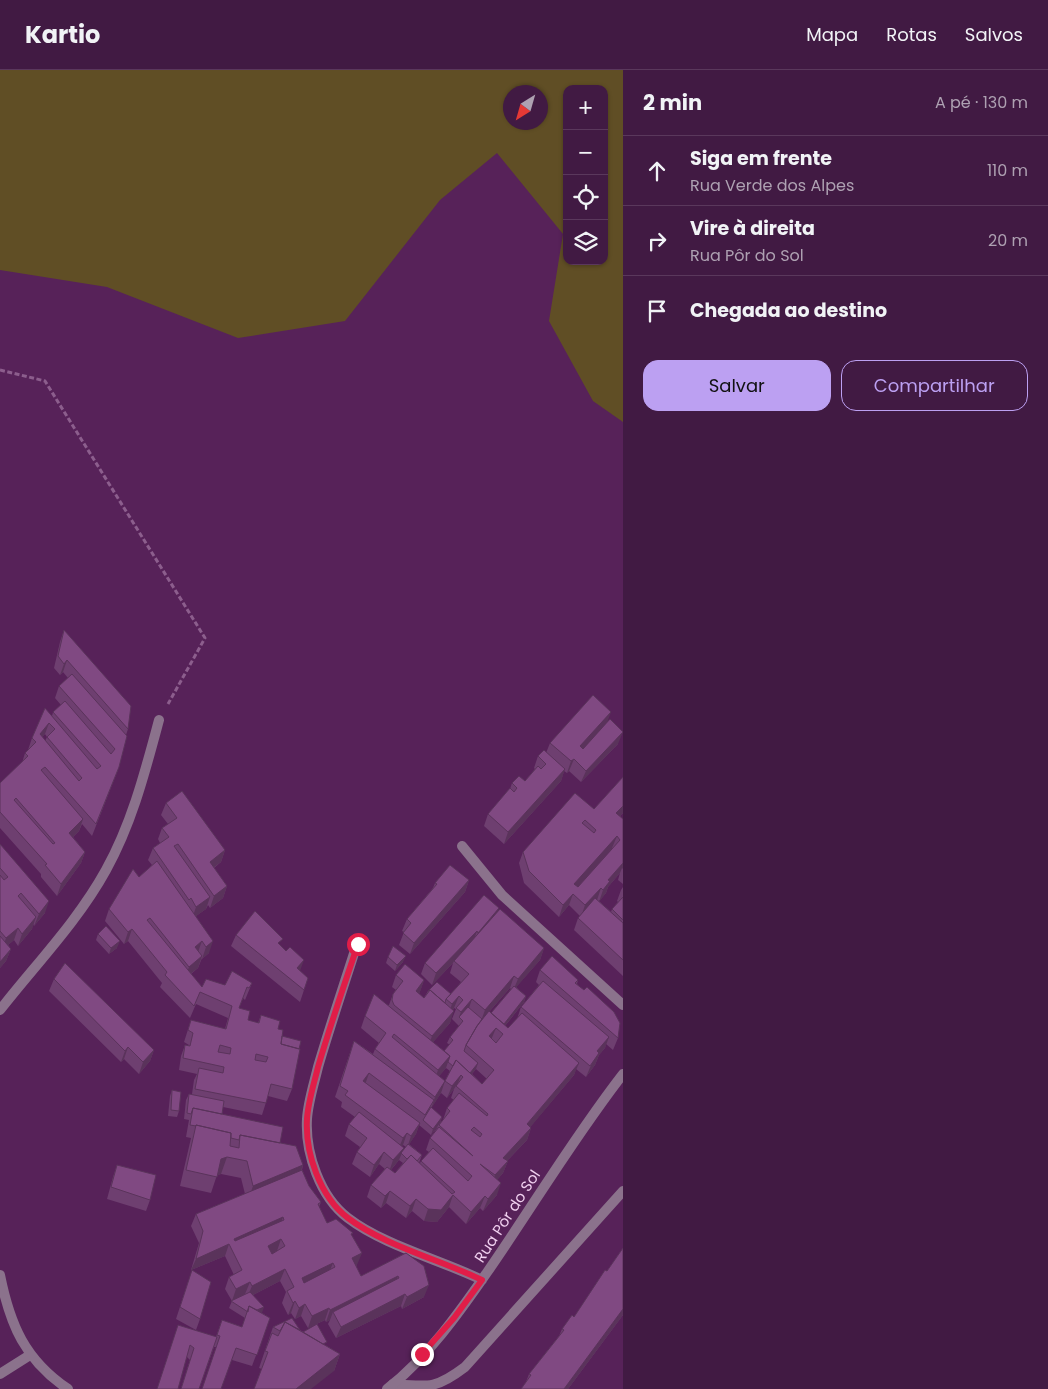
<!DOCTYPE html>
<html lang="pt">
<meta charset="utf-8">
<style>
:root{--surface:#411a43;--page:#48234a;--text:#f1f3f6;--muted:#aea1b2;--line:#5a385c;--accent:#bca0f2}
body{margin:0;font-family:Poppins,sans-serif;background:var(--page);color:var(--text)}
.controls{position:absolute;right:15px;top:15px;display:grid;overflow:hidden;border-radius:10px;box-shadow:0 1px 4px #0004}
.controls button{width:45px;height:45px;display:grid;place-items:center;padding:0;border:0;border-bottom:1px solid var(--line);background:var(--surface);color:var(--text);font:25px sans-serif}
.compass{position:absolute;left:503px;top:15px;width:45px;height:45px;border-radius:50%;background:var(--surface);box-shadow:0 1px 4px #0004;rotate:217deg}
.stop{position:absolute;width:15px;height:15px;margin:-11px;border:4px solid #e11d48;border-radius:50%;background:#fff}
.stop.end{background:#e11d48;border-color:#fff;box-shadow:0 1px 5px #0008}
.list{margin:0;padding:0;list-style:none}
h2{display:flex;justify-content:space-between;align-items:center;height:65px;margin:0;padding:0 20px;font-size:21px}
h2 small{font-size:16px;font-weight:400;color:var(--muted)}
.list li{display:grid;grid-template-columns:32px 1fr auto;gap:15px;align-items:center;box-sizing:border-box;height:70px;padding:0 20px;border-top:1px solid var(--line)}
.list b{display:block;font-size:19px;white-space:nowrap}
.list p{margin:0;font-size:16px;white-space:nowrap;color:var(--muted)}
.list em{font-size:16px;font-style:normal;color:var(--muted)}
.actions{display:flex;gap:10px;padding:15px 20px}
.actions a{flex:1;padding:11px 0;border:1px solid var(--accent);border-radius:15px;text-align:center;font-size:18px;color:var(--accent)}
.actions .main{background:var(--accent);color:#111}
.icon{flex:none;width:28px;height:28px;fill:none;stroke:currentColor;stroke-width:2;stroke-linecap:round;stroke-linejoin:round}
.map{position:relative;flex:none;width:623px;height:1319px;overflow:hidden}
header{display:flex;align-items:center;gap:30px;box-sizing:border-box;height:70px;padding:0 25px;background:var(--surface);border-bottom:1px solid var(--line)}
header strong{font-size:24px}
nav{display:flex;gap:28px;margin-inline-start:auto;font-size:18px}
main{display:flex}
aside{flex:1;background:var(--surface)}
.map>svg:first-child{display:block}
.green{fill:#604e25;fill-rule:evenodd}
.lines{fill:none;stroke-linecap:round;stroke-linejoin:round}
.path{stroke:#8c5e8d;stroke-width:3;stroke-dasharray:5 2.5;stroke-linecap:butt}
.service{stroke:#8b728c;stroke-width:10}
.minor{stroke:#8b728c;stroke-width:10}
.wall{fill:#6e3f70;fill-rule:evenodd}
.shaded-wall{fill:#5a335b}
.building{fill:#804982;stroke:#5a335b;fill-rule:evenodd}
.route{stroke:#e11d48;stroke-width:6}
.labels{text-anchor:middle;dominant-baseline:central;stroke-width:4.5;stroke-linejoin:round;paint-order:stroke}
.street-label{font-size:15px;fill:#f1d1f0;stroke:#572259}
</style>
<header>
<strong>Kartio</strong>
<nav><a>Mapa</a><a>Rotas</a><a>Salvos</a></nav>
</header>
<main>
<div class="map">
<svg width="623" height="1319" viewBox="0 0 623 1319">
<rect width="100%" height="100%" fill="#572259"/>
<path class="green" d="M 0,0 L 623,0 L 623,352 L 593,331 L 549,251 L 563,164 L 497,83 L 440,130 L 345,251 L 238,268 L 107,217 L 0,200 ZM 567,19 L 604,19 L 604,191 L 567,191 ZM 510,22 L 540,22 L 540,52 L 510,52 Z"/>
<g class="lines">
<path class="path" d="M 0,300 L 45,311 L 205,568 L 168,634"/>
<path class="service" d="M 393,1314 C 429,1317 436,1319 465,1297 L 623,1121"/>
<path class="minor" d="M 462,776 L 502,825 L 623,935
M 357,874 C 344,915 330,956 318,997 C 314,1014 308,1032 307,1049 C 305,1083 320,1127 348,1148 C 383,1175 441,1190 482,1210
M 0,940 C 36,894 78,851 106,800 C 132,753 145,702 159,650
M 0,1205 C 10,1255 25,1290 68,1319
M 0,1304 L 30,1285
M 387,1319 C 427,1288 459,1243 488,1201 C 533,1136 574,1067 623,1004"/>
</g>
<path class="wall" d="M 64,560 L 128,659 L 126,665 L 119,697 L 92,766 L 82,754 L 79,761 L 73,767 L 85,782 L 81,793 L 57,826 L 41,807 L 41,804 L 0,758 L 0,713 L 22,693 L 25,683 L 28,680 L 32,668 L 52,646 L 53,642 L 61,635 L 55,628 L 59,616 L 68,608 L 63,602 L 60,605 L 54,598 L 60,572 ZM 45,664 L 47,667 L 45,671 L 42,667 Z
M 607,653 L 618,674 L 581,712 L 569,701 L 567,703 L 564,701 L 561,711 L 504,774 L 484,756 L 488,744 L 510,719 L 512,713 L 525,711 L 535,699 L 534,698 L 538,686 L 546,683 L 550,673 Z
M 623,707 L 623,743 L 620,746 L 623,749 L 623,814 L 618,810 L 620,803 L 608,817 L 606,823 L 599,831 L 611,842 L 612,839 L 618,832 L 617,831 L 621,820 L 623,817 L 623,906 L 574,860 L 578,848 L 580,846 L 569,835 L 559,847 L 524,813 L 519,793 L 523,782 L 594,739 ZM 612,778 L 613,778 L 578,817 Z
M 166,733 L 225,780 L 221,792 L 214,798 L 227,816 L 223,828 L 210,838 L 208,835 L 206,839 L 196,846 L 209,883 L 202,889 L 202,888 L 198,898 L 191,904 L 202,917 L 252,913 L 245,930 L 243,928 L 239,938 L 248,950 L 258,953 L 261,945 L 278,959 L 282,966 L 292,1019 L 287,1031 L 268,1026 L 262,1045 L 223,1037 L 222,1044 L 280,1073 L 303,1095 L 302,1100 L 309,1116 L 321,1132 L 319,1137 L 327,1153 L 352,1166 L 357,1195 L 356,1196 L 361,1206 L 406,1183 L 424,1227 L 402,1239 L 401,1236 L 336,1268 L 328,1254 L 330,1250 L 326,1252 L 325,1250 L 308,1258 L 301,1246 L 295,1249 L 291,1243 L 288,1245 L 282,1233 L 286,1222 L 280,1211 L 253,1225 L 262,1243 L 270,1248 L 252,1296 L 232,1290 L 216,1277 L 214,1277 L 199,1319 L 181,1319 L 190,1290 L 187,1287 L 178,1255 L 216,1267 L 222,1250 L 242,1257 L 245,1248 L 229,1238 L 232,1231 L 225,1219 L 229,1207 L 234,1205 L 225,1186 L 191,1200 L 199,1173 L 191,1156 L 196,1144 L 245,1124 L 241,1108 L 221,1104 L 217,1105 L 211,1123 L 180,1116 L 191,1068 L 186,1067 L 189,1050 L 184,1049 L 186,1030 L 189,1024 L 192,1024 L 194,1010 L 197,1004 L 179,1000 L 181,986 L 185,975 L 189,975 L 184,972 L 191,950 L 225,959 L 228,948 L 196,934 L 190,948 L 160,917 L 162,913 L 128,871 L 124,874 L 105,851 L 109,839 L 139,807 L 152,795 L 148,790 L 153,778 L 160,773 L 158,769 L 162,758 L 168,754 L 161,745 Z
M 0,774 L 45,843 L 34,856 L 33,854 L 32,859 L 18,876 L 14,870 L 8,875 L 11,879 L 6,891 L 0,898 Z
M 469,810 L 465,822 L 410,884 L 399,875 L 404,862 L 402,861 L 407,849 L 433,818 L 435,813 Z
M 498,842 L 544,878 L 540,890 L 516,917 L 526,926 L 524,932 L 505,956 L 508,958 L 517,949 L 521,937 L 539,915 L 536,912 L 540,900 L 578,910 L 577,914 L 618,968 L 613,980 L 606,974 L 605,978 L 599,985 L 595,995 L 586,1007 L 576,999 L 574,1005 L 530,1057 L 531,1058 L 527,1070 L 507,1091 L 508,1091 L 503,1103 L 497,1110 L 497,1125 L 483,1141 L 480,1138 L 466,1154 L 449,1137 L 437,1152 L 424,1151 L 412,1141 L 406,1148 L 386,1133 L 381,1138 L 367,1127 L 371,1115 L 385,1099 L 379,1094 L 370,1107 L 352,1094 L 357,1082 L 360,1077 L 345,1066 L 349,1054 L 355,1047 L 341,1037 L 342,1032 L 335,1027 L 354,971 L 373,984 L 375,979 L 379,973 L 361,958 L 365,946 L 389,935 L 393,924 L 396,920 L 392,917 L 396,905 L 424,910 L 419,924 L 424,928 L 428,921 L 451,924 L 461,912 L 450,903 L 453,893 L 432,915 L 421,904 L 425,893 ZM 510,918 L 511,919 L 491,943 L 489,942 ZM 454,938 L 456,939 L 452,949 L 459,956 L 450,967 L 447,973 L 450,975 L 444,981 L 433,972 L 450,953 L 453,940 ZM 446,998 L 450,1001 L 445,1011 L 439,1006 ZM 476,999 L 487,1009 L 482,1014 L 472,1004 ZM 454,1019 L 451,1028 L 454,1030 L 447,1038 L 443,1050 L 440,1053 L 442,1047 L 431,1038 L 441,1023 L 447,1028 ZM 419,1055 L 431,1065 L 438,1056 L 437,1058 L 430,1068 L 426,1080 L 429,1082 L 421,1091 L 420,1093 L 419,1093 L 422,1085 L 409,1074 L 416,1064 ZM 403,1075 L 406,1077 L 402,1082 L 401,1076 ZM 399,1090 L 403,1093 L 395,1103 L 391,1100 Z
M 98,864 L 117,878 L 109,884 L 96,870 Z
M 236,865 L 280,875 L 286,881 L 300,901 L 304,920 L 300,932 L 231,876 Z
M 388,887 L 403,892 L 395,901 L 386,893 Z
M 54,909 L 154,980 L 150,991 L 139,1004 L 124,989 L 121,992 L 49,921 Z
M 172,1020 L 179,1041 L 177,1047 L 168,1046 L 170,1026 Z
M 117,1095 L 150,1130 L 146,1141 L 107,1129 L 113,1107 Z
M 623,1178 L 623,1245 L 568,1319 L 526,1312 L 529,1304 L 559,1266 L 562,1259 L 574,1247 L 607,1201 Z
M 188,1212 L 200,1249 L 196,1260 L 176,1249 Z
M 273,1257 L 300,1260 L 340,1284 L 334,1301 L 262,1299 L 259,1298 Z"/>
<path class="shaded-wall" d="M 67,590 L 63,602 L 60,605 L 64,594 Z
M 611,642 L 607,653 L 576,688 L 580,676 Z
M 49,653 L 45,664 L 35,676 L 40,664 Z
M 623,662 L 618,674 L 581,712 L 586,701 Z
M 574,689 L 569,701 L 567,703 L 571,691 Z
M 565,699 L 561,711 L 504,774 L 508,762 Z
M 623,736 L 623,743 L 612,755 L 616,743 Z
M 83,749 L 79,761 L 65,775 L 69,763 Z
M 617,766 L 612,778 L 570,826 L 574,814 Z
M 225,780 L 221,792 L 205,804 L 210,792 Z
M 85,782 L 81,793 L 57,826 L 61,814 Z
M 623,793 L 623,799 L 622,798 L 620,803 L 608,817 L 606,823 L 599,832 L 603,820 L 608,810 Z
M 469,810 L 465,822 L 410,884 L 414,873 Z
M 227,816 L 223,828 L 210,838 L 214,826 Z
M 601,818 L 597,830 L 581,847 L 585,835 Z
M 573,824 L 569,835 L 559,847 L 563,835 Z
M 210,827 L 206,839 L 192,849 L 196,837 Z
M 49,831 L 45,843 L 34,856 L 39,844 Z
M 499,838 L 495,850 L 474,874 L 478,863 Z
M 36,847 L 32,859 L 18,876 L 22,864 Z
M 18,858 L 14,870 L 2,880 L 6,868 Z
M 132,859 L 128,871 L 124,874 L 128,862 Z
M 477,861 L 473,873 L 454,891 L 453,893 L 432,915 L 436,903 Z
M 120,871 L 117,878 L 109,884 L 111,878 Z
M 202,871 L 198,882 L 195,877 Z
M 213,871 L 209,883 L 202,889 L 206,877 Z
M 544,878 L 540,890 L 513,921 L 518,909 Z
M 11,879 L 6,891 L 0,898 L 0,892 Z
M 202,886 L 198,898 L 185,908 L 189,897 Z
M 406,886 L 403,892 L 395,901 L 397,895 Z
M 304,890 L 300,901 L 297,898 Z
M 514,906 L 510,918 L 481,951 L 485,940 Z
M 424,910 L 420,922 L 411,933 L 416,921 Z
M 459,926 L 454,938 L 448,946 L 452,934 Z
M 526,926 L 524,932 L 500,962 L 501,958 Z
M 472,929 L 468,941 L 459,947 L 461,942 Z
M 454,941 L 450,953 L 428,978 L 432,966 Z
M 496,958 L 491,970 L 489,966 Z
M 609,967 L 605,978 L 599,985 L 595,995 L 586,1007 L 597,981 Z
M 128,977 L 124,989 L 121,992 L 125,981 Z
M 154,980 L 150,991 L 139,1004 L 143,992 Z
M 450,986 L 446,998 L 434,1012 L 438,1000 Z
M 478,993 L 476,999 L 464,1013 L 467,1007 Z
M 579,993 L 574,1005 L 523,1066 L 527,1054 Z
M 369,1003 L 365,1015 L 363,1011 Z
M 461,1005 L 457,1016 L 456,1016 L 454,1019 L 447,1028 L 452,1016 Z
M 445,1011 L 441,1023 L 431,1039 L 435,1027 Z
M 442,1047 L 440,1053 L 431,1065 L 433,1059 Z
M 420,1053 L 416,1064 L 407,1078 L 411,1066 Z
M 531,1058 L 527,1070 L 499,1099 L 503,1088 Z
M 407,1063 L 403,1075 L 398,1080 L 403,1068 Z
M 404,1078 L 399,1090 L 389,1102 L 393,1090 Z
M 384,1082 L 379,1094 L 370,1107 L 374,1095 Z
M 227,1087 L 221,1104 L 215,1106 L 221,1089 Z
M 508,1091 L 503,1103 L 491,1117 L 495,1105 Z
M 303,1095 L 297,1112 L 247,1133 L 253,1116 Z
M 501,1113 L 497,1125 L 483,1141 L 488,1129 Z
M 390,1121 L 386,1133 L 381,1138 L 385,1126 Z
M 453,1125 L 449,1137 L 437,1152 L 424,1151 L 428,1139 Z
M 485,1126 L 480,1138 L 466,1154 L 471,1142 Z
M 416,1129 L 412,1141 L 406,1148 L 410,1136 Z
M 283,1147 L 279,1159 L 230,1177 L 234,1169 Z
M 281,1169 L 277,1181 L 264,1188 L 268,1176 Z
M 229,1174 L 225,1186 L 191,1200 L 196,1189 Z
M 362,1183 L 357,1195 L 348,1200 L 352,1188 Z
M 333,1193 L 328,1205 L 297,1220 L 302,1208 Z
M 285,1199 L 280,1211 L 247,1228 L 252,1216 Z
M 398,1206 L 394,1218 L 333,1242 L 330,1250 L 326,1252 L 330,1240 Z
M 250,1212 L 245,1224 L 232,1231 L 236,1219 Z
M 429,1215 L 424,1227 L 402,1239 L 407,1227 Z
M 405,1224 L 401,1236 L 336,1268 L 341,1257 Z
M 295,1231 L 291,1243 L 288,1245 L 293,1233 Z
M 305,1234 L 301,1246 L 295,1249 L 299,1238 Z
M 264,1237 L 262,1243 L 251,1244 Z
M 329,1238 L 325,1250 L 308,1258 L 312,1246 Z
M 623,1239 L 623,1245 L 568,1319 L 564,1319 Z
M 340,1284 L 334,1301 L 311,1319 L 296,1319 Z"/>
<path class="building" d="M 64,560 L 131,636 L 128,659 L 67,590 L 64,594 L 58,586 Z
M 72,604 L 127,666 L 119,697 L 96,754 L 45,697 L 41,700 L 83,749 L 69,763 L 85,782 L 61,814 L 45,795 L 47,794 L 0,742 L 0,713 L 28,686 L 25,683 L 36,672 L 32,668 L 45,638 L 97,699 L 101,696 L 53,642 L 65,631 L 111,684 L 115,679 L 59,616 ZM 49,653 L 55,659 L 47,667 L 82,708 L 79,711 L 40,664 ZM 16,728 L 55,773 L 53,774 L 14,730 Z
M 593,625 L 611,642 L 580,676 L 583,679 L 610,649 L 623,662 L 586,701 L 574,689 L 571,691 L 550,673 Z
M 544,680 L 565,699 L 508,762 L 488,744 L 510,718 L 514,722 L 517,718 L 512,713 L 519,706 L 525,711 L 538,696 L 541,699 L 546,694 L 538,686 Z
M 623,707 L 623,736 L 616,743 L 623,749 L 623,793 L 608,810 L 610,811 L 603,820 L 601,818 L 585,835 L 573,824 L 563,835 L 529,801 L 523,782 L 575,723 L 594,739 ZM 585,750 L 596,760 L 594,763 L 582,753 ZM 617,766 L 620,770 L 578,817 L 574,814 Z
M 182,721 L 225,780 L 210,792 L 227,816 L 214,826 L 178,774 L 174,776 L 210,827 L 196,837 L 191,828 L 189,830 L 153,778 L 169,767 L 162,758 L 177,748 L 166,733 Z
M 0,774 L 49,831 L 39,844 L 21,823 L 18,826 L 36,847 L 22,864 L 18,858 L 6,868 L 0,861 L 0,805 L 4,810 L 8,807 L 0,798 Z
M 157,791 L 213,871 L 206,877 L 202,871 L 195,877 L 202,886 L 189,897 L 150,848 L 147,850 L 202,917 L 206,909 L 225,915 L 232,901 L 252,913 L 249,918 L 247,917 L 239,938 L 250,941 L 248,950 L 259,953 L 261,945 L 280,951 L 278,959 L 283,960 L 281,974 L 300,979 L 292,1019 L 271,1014 L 266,1033 L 195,1019 L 199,998 L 223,1003 L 224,997 L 183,988 L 185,975 L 190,976 L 193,963 L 188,960 L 191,950 L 226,959 L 232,936 L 200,922 L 194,936 L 165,905 L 167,902 L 132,859 L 128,862 L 109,839 L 133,799 L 139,807 ZM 220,975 L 231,978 L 230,984 L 218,982 ZM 256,984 L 268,987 L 266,992 L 255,990 Z
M 450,795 L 469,810 L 414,873 L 403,863 L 411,853 L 407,849 L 437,814 L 435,813 Z
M 484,825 L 499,838 L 478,863 L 477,861 L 436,903 L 425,893 Z
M 623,827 L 623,850 L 612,839 Z
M 595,828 L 623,853 L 623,890 L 578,848 Z
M 500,839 L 544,878 L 518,909 L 514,906 L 485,940 L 472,929 L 461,942 L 456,938 L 463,930 L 459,926 L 452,934 L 446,929 L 469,904 L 454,891 Z
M 255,841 L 283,869 L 278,873 L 286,881 L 290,877 L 304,890 L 297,898 L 308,908 L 304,920 L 236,865 Z
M 106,856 L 120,871 L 111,878 L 98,864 Z
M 0,866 L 11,879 L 0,892 Z
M 393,876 L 406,886 L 397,895 L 388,887 Z
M 552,886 L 578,910 L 575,913 L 584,920 L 587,917 L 614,942 L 620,953 L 618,968 L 540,900 Z
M 65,893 L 154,980 L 143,992 L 128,977 L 125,981 L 54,909 Z
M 405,894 L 424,910 L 416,921 L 424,928 L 430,920 L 454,941 L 432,966 L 394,935 L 392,930 L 393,924 L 403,911 L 396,905 Z
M 543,911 L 609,967 L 597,981 L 599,983 L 590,996 L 521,937 Z
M 437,912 L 451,924 L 446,929 L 445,933 L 430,920 L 428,921 Z
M 514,916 L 526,926 L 504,954 L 491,943 Z
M 374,924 L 450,986 L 438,1000 L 394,964 L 392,967 L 445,1011 L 435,1027 L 375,979 L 386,963 L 365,946 Z
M 468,937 L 482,949 L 477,956 L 466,975 L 464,981 L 478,993 L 470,1003 L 456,990 L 453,996 L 448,992 L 450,986 L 444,981 L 453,970 L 450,967 L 463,951 L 459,947 Z
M 489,941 L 508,958 L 522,943 L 579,993 L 527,1054 L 531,1058 L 503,1088 L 508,1091 L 495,1105 L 480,1094 L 501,1113 L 488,1129 L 485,1126 L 471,1142 L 453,1125 L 441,1140 L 428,1139 L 416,1129 L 410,1136 L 390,1121 L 385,1126 L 371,1115 L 387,1097 L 395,1103 L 411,1085 L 452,1124 L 455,1122 L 421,1091 L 433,1078 L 468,1111 L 472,1106 L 430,1068 L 439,1057 L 473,1086 L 439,1055 L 450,1041 L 447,1038 L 459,1023 L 487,1046 L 488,1044 L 456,1016 L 463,1007 L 461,1005 L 452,1016 L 445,1011 L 456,990 L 482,1014 L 494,1000 L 466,975 L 477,956 ZM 496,958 L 503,964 L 496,973 L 489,966 ZM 474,1057 L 482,1064 L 480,1067 L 471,1060 Z
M 282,966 L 301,971 L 299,979 L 281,974 Z
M 354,971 L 434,1030 L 425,1045 L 369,1003 L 363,1011 L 420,1053 L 411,1066 L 407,1063 L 403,1068 L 345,1025 L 348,1021 L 340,1016 Z
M 172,1020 L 181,1022 L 179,1041 L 171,1040 Z
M 189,1024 L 224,1031 L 222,1044 L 193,1038 L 191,1044 L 187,1043 Z
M 431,1037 L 442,1047 L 433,1059 L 423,1050 Z
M 193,1038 L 283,1057 L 280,1073 L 240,1065 L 239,1070 L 231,1068 L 231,1063 L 196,1055 L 196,1056 L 190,1055 Z
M 359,1042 L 404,1078 L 393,1090 L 384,1082 L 374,1095 L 357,1082 L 367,1068 L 349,1054 Z
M 196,1055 L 231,1063 L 230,1076 L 239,1078 L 240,1065 L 296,1076 L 303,1095 L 253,1116 L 247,1091 L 227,1087 L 221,1089 L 217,1107 L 186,1100 Z
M 408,1074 L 422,1085 L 417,1091 L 411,1085 L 407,1089 L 401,1083 Z
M 117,1095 L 156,1105 L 150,1130 L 111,1117 Z
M 302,1100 L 309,1116 L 321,1132 L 318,1134 L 327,1153 L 336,1149 L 353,1163 L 351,1164 L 362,1183 L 352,1188 L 361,1206 L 406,1183 L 424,1196 L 429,1215 L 407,1227 L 405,1224 L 341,1257 L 333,1242 L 399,1208 L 398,1206 L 330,1240 L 329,1238 L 312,1246 L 305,1234 L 299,1238 L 295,1231 L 293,1233 L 287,1221 L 294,1217 L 285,1199 L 252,1216 L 250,1212 L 236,1219 L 229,1207 L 242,1200 L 229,1174 L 196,1189 L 203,1161 L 196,1144 ZM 283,1147 L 284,1150 L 235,1171 L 234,1169 ZM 281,1169 L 285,1176 L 272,1184 L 268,1176 ZM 333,1193 L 335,1197 L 304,1213 L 302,1208 Z
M 623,1178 L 623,1239 L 564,1319 L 521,1319 L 531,1305 L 529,1304 L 564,1260 L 562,1259 L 572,1245 L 574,1247 L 605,1200 L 607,1201 Z
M 192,1200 L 211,1212 L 200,1249 L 180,1237 Z
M 250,1222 L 264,1237 L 257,1240 L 249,1236 L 248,1242 L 231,1231 Z
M 249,1236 L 270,1248 L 257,1285 L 236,1278 L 221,1319 L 202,1319 L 220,1266 L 217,1265 L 222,1250 L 242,1257 Z
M 292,1248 L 300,1260 L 285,1252 L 280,1261 L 273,1257 Z
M 285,1252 L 340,1284 L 296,1319 L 254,1319 L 268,1282 L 265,1281 L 272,1263 L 278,1266 Z
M 317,1254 L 327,1272 L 323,1274 L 303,1262 Z
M 178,1255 L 217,1267 L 199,1319 L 181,1319 L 194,1278 L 190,1275 L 178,1319 L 157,1319 Z"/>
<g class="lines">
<path class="route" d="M 358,874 C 344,915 330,956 318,997 C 314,1014 308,1032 307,1049 C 305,1083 320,1127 348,1148 C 383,1175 441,1190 482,1210 L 454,1248 L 422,1284"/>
</g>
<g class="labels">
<g class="street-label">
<text transform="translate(507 1146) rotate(-57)">Rua Pôr do Sol</text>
</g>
</g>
</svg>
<div class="controls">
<button>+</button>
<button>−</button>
<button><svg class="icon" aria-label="locate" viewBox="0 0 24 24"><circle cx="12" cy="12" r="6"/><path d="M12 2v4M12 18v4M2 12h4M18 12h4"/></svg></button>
<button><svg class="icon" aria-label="layers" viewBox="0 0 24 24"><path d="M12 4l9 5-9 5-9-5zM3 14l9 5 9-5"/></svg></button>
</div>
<svg class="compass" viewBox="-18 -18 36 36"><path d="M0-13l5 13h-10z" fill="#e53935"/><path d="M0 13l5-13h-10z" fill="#aea1b2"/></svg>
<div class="stop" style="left:358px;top:874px"></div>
<div class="stop end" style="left:422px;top:1284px"></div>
</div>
<aside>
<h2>2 min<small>A pé · 130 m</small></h2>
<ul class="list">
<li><svg class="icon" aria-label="ahead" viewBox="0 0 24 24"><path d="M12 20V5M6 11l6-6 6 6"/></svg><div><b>Siga em frente</b><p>Rua Verde dos Alpes</p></div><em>110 m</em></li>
<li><svg class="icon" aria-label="right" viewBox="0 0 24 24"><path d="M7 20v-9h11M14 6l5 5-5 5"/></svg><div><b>Vire à direita</b><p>Rua Pôr do Sol</p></div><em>20 m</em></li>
<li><svg class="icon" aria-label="arrive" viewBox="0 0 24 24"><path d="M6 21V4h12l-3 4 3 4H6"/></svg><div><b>Chegada ao destino</b></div></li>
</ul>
<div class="actions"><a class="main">Salvar</a><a>Compartilhar</a></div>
</aside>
</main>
